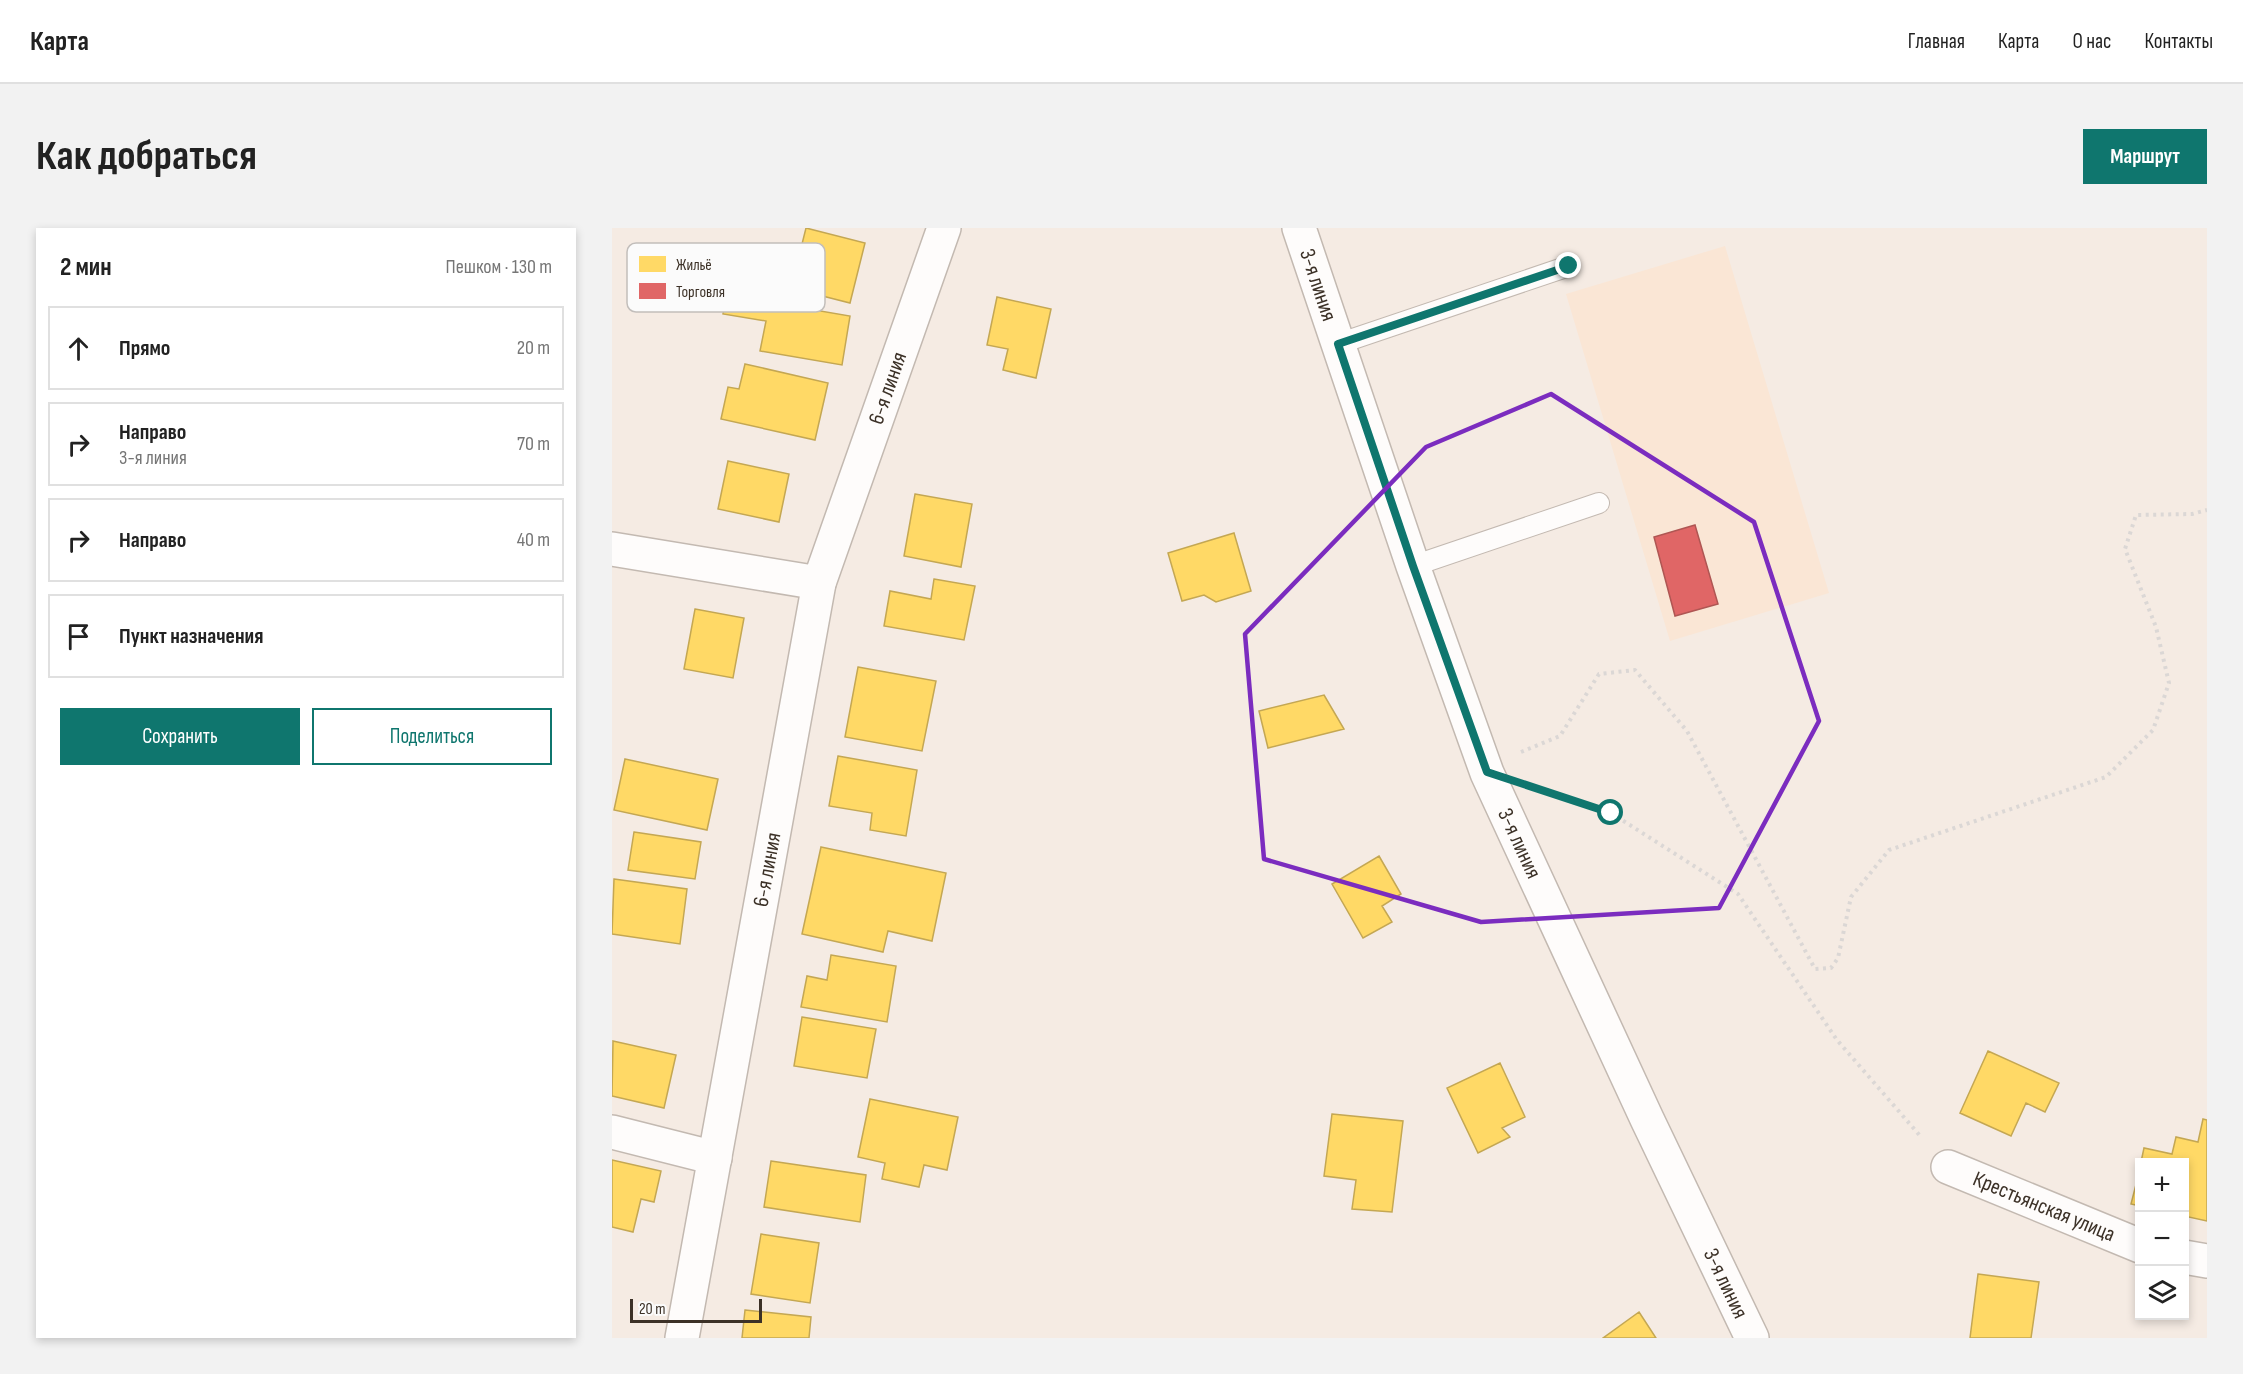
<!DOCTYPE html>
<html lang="ru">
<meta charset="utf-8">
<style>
:root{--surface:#fff;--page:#f2f2f2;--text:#222;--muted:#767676;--line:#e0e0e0;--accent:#0f766e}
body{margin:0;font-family:"Sofia Sans Condensed",sans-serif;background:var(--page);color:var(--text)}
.controls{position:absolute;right:18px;bottom:18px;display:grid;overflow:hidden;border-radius:0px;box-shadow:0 3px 9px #0003}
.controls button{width:54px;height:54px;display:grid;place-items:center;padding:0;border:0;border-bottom:2px solid var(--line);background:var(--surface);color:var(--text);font:30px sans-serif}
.scale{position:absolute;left:18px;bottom:15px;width:132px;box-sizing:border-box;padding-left:6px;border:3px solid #3c3127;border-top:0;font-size:16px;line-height:21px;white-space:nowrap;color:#3c3127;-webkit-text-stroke:4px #fbfbfb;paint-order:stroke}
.stop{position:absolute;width:18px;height:18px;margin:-14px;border:4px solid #0f766e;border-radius:50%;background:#fff}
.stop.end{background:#0f766e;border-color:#fff;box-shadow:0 2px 6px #0008}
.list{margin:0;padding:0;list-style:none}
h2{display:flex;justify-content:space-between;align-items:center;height:78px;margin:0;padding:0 24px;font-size:26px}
h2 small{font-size:20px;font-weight:400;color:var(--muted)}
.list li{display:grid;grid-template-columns:39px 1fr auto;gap:18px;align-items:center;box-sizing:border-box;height:84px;margin:0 12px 12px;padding:0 12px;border:2px solid var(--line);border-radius:0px}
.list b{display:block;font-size:22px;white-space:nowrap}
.list p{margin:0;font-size:20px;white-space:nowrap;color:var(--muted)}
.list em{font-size:20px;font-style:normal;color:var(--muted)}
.actions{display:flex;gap:12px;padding:18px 24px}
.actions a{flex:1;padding:14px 0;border:2px solid var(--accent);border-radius:0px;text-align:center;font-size:21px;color:var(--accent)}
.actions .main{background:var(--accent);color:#fff}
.icon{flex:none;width:33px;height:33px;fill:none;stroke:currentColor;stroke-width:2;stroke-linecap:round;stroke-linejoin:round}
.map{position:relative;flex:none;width:1595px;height:1110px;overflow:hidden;border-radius:0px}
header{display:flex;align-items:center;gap:36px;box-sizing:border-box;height:84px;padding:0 30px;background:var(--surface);border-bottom:2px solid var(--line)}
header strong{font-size:28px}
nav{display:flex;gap:33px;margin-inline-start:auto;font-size:21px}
.intro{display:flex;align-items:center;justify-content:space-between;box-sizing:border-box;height:144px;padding:0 36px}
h1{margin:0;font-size:42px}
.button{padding:15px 27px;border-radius:0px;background:var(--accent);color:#fff;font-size:21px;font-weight:700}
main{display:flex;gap:36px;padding:0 36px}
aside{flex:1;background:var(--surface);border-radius:0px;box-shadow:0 3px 9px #0003}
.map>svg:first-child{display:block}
.built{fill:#fae6d5}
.homes{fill:#ffd966;stroke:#c4a753;stroke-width:1.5}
.shops{fill:#e06666;stroke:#af5653;stroke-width:1.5}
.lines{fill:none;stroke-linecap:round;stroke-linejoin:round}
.lane-casing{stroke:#c3b9b1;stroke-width:22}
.street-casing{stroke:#c3b9b1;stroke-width:36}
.secondary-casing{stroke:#c3b9b1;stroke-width:36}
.path{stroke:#dbd7d5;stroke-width:4;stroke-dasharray:3 4.5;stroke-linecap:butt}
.lane{stroke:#fefcfb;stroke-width:20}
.street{stroke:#fefcfb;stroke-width:33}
.secondary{stroke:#fefcfb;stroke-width:33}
.route{stroke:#0f766e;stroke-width:8}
.marked{fill:none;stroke:#7b2cbf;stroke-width:4.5;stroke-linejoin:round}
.labels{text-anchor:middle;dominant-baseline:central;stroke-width:6;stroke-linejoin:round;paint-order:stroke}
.street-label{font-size:22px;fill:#3c3127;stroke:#fbfbfb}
.key{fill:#fbfbfb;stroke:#c2bebb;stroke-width:1.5}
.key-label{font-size:16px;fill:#3c3127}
</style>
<header>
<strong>Карта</strong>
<nav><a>Главная</a><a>Карта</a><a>О нас</a><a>Контакты</a></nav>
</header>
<div class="intro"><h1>Как добраться</h1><a class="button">Маршрут</a></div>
<main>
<aside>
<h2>2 мин<small>Пешком · 130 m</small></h2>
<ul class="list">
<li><svg class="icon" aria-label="ahead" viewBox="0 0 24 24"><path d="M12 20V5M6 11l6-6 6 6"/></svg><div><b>Прямо</b></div><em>20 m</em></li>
<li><svg class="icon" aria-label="right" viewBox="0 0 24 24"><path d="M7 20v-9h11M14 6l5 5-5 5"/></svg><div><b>Направо</b><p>3-я линия</p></div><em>70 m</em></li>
<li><svg class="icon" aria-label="right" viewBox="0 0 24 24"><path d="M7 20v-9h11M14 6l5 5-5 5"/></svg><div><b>Направо</b></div><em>40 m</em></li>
<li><svg class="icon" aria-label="arrive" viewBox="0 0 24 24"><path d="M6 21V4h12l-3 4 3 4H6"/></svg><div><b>Пункт назначения</b></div></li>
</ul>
<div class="actions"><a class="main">Сохранить</a><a>Поделиться</a></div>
</aside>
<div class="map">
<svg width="1595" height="1110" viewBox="0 0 1595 1110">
<rect width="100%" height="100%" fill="#f5ebe3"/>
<path class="built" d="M 1113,18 L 1217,365 L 1058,413 L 954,66 Z"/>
<path class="homes" d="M 194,0 L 253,15 L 238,75 L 179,60 Z
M 114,67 L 238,88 L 230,137 L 148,123 L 154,93 L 111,86 Z
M 385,69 L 439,81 L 424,150 L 391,142 L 396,121 L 375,117 Z
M 133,136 L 216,155 L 203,212 L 109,191 L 116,159 L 127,161 Z
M 116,233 L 177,246 L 167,294 L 106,281 Z
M 303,266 L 360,276 L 349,339 L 292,328 Z
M 622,305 L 639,363 L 604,374 L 592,367 L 570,373 L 556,325 Z
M 322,351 L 363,358 L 352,412 L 272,398 L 278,363 L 319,371 Z
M 83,381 L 132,390 L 121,450 L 72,441 Z
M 246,439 L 324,453 L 310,523 L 233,509 Z
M 712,467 L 732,501 L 656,520 L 647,483 Z
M 226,528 L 305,542 L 294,608 L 258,602 L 260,585 L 217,578 Z
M 13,531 L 106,551 L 95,602 L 2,582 Z
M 22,604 L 89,614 L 83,651 L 16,642 Z
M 209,619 L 334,645 L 320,713 L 276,703 L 271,724 L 190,706 Z
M 767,628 L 789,666 L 770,678 L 780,694 L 751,710 L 720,656 Z
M 2,651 L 75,661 L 68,716 L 0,706 Z
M 219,727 L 284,738 L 275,794 L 189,779 L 195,748 L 215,752 Z
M 190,789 L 264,801 L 255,850 L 182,838 Z
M 1,813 L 64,827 L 52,880 L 0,868 Z
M 1376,823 L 1447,855 L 1433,884 L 1414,875 L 1399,908 L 1348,885 Z
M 888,835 L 913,889 L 890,900 L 898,909 L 866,925 L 835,860 Z
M 258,871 L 346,889 L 335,942 L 312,937 L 307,959 L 270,951 L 273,935 L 246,929 Z
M 720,886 L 791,893 L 780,984 L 740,981 L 744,952 L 712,948 Z
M 1591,891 L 1595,892 L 1595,993 L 1572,988 L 1572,934 L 1529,934 L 1532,920 L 1560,926 L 1564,909 L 1586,914 Z
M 0,932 L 49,943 L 42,974 L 29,971 L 21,1004 L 0,999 Z
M 159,933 L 254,947 L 248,994 L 152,979 Z
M 1528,941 L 1528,978 L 1519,976 Z
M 149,1006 L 207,1015 L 198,1075 L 139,1066 Z
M 1366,1046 L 1427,1054 L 1419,1110 L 1358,1110 Z
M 133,1082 L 199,1089 L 197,1110 L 130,1110 Z
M 1027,1084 L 1044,1110 L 991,1110 Z"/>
<path class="shops" d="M 1083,297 L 1106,376 L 1063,388 L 1042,309 Z"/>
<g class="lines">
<g class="lane-casing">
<path id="lane" d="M 726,116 L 957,38
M 801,338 L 987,275"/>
</g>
<g class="street-casing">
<g id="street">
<path d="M 0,321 L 207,355"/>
<path d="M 0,904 L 103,930"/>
<path id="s1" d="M 1336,939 L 1528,1018"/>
<path d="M 1572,1029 L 1595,1033"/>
<path id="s2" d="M 70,1110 L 207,355 L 332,0"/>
</g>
</g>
<g class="secondary-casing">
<g id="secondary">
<path id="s3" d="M 687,0 L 801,338 L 875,545 L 1035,891 L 1140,1110"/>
</g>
</g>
<path class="path" d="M 909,524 L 948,508 L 987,446 L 1023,442 L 1075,503 L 1203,741 L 1219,740 L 1226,730 L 1239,669 L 1277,622 L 1494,549 L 1541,502 L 1557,455 L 1544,399 L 1513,321 L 1524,287 L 1580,286 L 1595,282
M 927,562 L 999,585 L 1126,666 L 1225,812 L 1310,910"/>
<use href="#lane" class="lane"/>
<use href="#street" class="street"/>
<use href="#secondary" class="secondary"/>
</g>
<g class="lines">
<path class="route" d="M 957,38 L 726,116 L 801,338 L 875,544 L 999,585"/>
</g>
<path class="marked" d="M 939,166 L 1142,294 L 1207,493 L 1107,680 L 869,694 L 652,631 L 633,406 L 814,219 Z"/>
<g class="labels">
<g class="street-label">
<text stroke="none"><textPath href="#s3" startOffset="60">3-я линия</textPath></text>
<text stroke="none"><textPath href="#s2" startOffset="974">6-я линия</textPath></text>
<text stroke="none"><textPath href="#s3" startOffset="654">3-я линия</textPath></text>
<text stroke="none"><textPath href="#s2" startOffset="476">6-я линия</textPath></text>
<text stroke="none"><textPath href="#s1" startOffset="104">Крестьянская улица</textPath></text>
<text stroke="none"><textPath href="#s3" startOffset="1140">3-я линия</textPath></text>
</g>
</g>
<rect x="15" y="15" width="198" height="69" rx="9" class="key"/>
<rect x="27" y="28" width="27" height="16" fill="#ffd966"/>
<rect x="27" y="55" width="27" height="16" fill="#e06666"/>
<g class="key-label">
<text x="64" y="42">Жильё</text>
<text x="64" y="69">Торговля</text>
</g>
</svg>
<div class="controls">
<button>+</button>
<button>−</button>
<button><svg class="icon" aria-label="layers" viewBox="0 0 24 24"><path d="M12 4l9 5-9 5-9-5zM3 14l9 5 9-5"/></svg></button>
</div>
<div class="scale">20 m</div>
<div class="stop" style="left:999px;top:585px"></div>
<div class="stop end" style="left:957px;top:38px"></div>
</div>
</main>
